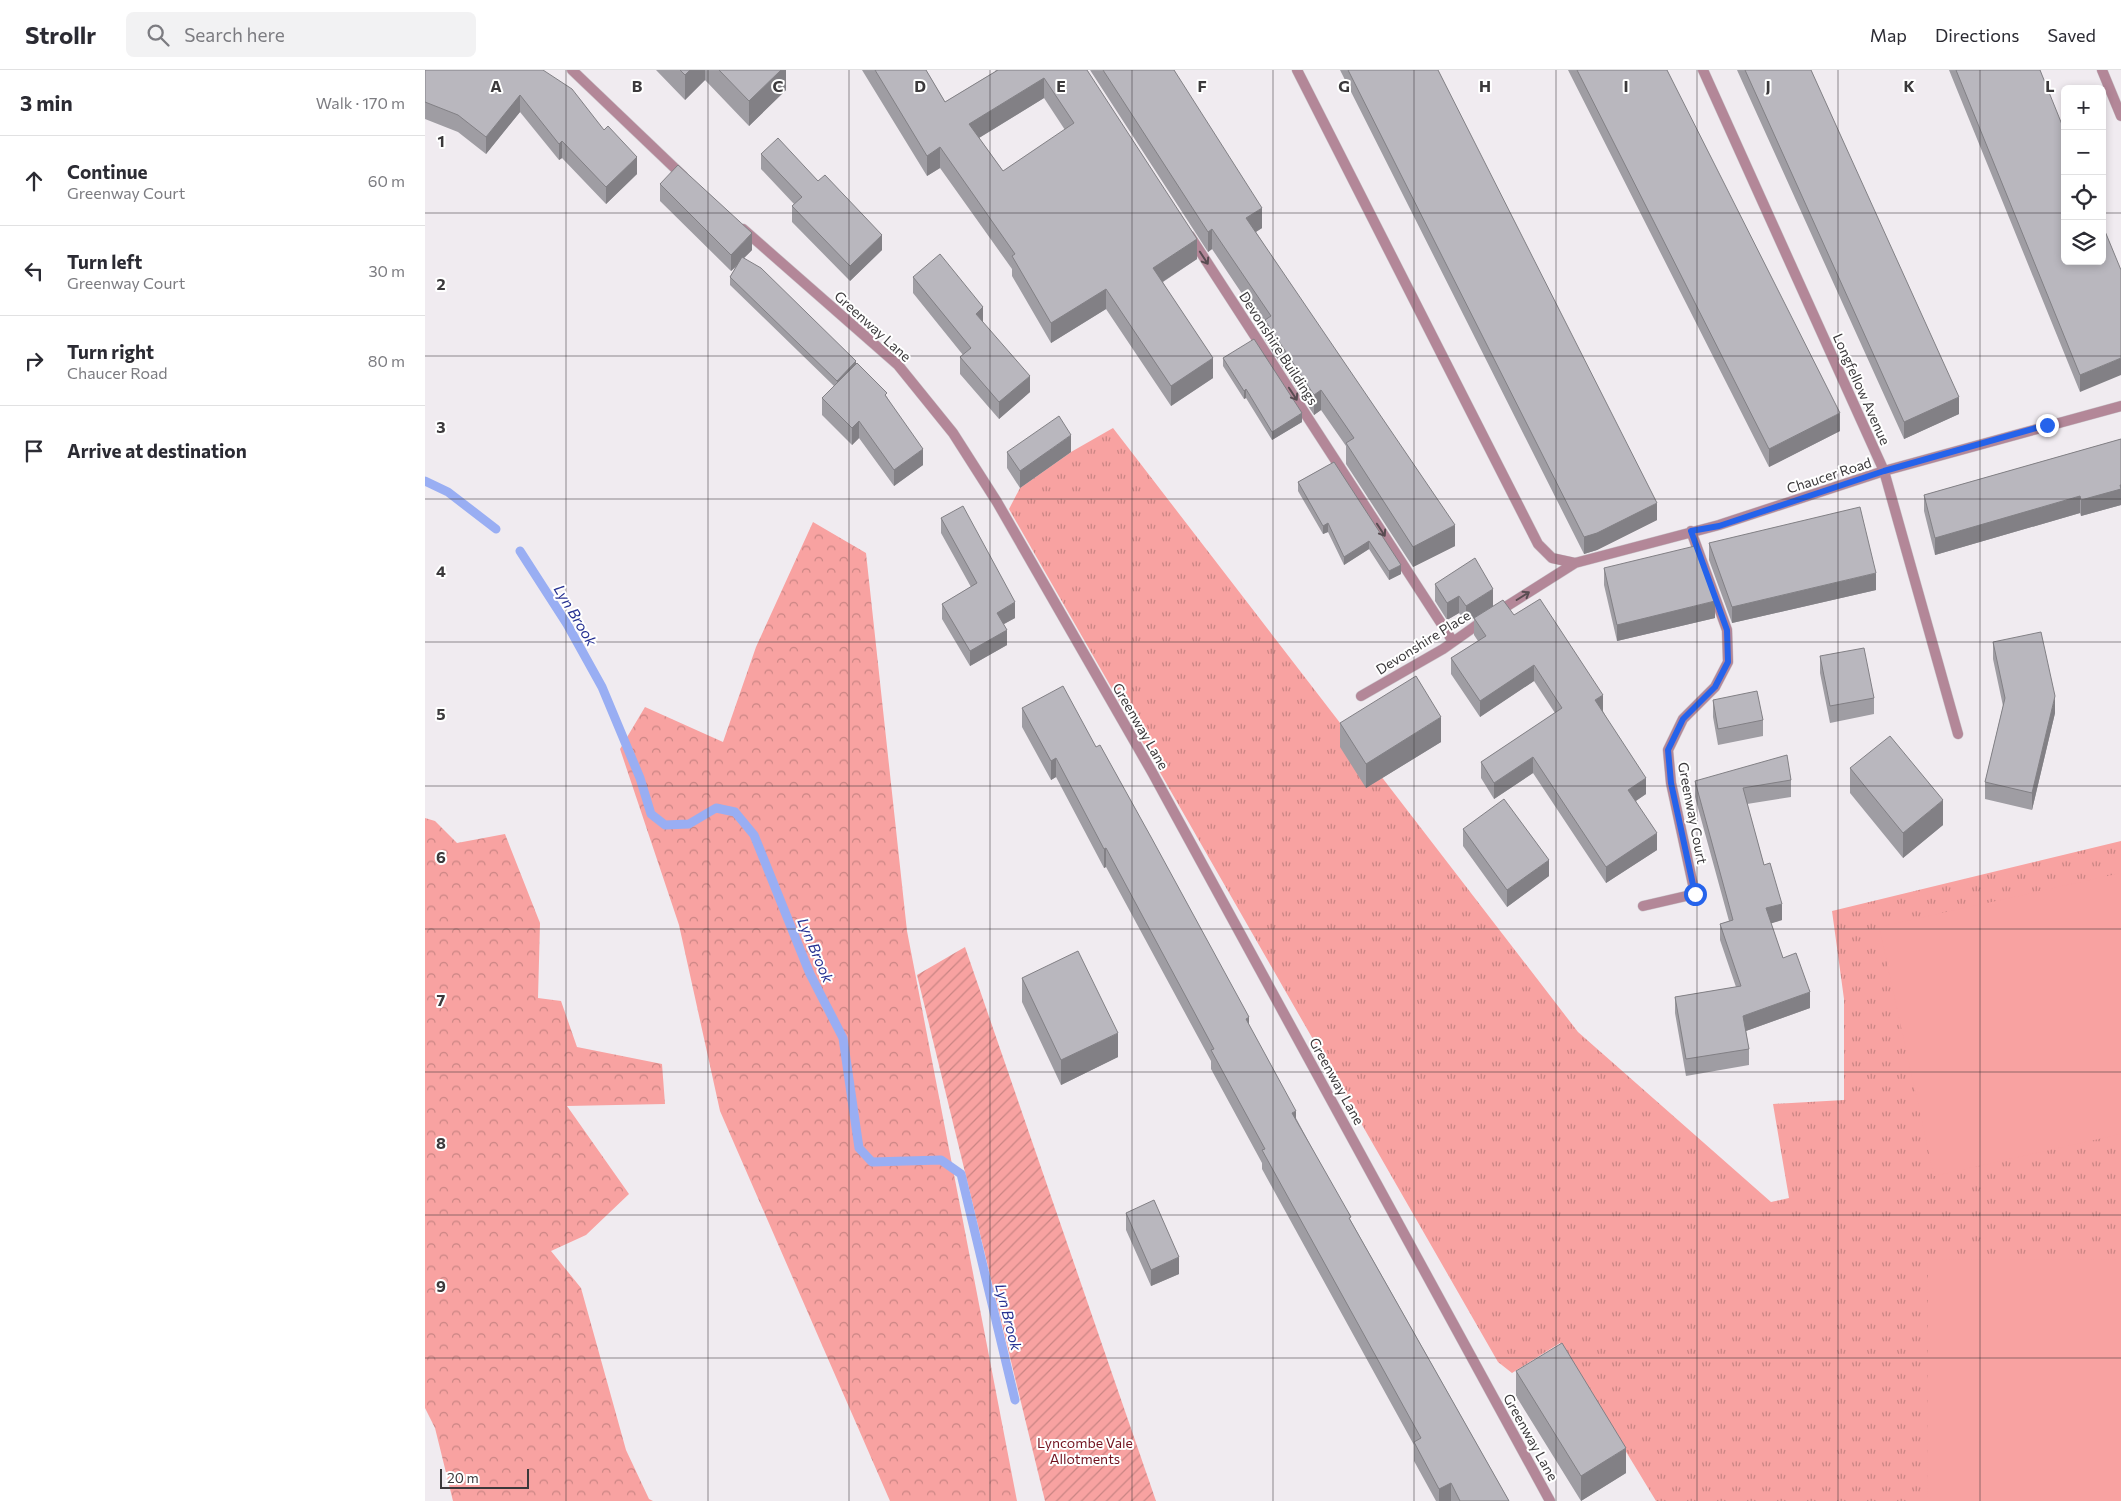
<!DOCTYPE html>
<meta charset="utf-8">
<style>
:root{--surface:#fff;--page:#f2f2f3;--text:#2b2b33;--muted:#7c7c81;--line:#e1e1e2}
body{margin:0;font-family:Commissioner,sans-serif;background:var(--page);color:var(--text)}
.controls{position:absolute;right:15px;top:15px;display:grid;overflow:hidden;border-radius:8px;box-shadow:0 2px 8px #0003}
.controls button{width:45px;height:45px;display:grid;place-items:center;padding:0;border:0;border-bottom:1px solid var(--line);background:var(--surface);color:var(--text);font:25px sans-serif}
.scale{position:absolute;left:15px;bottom:12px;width:89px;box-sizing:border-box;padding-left:5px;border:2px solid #3b393b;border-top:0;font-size:14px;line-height:18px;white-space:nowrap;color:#3b393b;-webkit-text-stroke:4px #fff;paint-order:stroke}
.stop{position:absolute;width:15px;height:15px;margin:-11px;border:4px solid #2563eb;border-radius:50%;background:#fff}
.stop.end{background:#2563eb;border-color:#fff;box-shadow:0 1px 5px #0008}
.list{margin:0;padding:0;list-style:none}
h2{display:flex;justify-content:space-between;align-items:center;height:65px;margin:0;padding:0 20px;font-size:21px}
h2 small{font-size:16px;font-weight:400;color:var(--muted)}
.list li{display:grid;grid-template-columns:32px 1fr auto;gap:15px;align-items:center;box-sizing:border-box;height:90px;padding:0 20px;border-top:1px solid var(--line)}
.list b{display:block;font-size:19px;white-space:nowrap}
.list p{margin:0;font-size:16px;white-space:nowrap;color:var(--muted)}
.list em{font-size:16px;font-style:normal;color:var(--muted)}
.icon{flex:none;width:28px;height:28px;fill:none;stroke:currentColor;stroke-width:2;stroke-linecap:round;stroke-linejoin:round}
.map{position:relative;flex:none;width:1696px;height:1431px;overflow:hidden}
header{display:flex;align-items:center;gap:30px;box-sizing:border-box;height:70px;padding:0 25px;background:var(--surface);border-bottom:1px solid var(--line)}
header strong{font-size:24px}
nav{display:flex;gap:28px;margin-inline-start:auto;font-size:18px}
.search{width:350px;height:45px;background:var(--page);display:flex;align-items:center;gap:12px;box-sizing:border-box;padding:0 18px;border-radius:8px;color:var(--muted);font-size:19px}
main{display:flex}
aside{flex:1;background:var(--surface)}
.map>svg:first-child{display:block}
.grass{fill:url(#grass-tufts)}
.forest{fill:url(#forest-crowns)}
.garden{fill:url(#garden-furrows)}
.pitch{fill:#f8a2a1}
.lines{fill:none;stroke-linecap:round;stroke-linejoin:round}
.stream{stroke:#99aef3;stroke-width:9}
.street-casing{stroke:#ccc7cc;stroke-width:11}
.street{stroke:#b38798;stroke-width:10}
.wall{fill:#9f9da3;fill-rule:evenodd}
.shaded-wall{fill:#828085}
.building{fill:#b9b7be;stroke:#828085;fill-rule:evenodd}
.oneway{stroke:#594c52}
.route{stroke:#2563eb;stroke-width:6}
.grid{fill:none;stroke:#3b393b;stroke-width:1;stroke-opacity:0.55}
.labels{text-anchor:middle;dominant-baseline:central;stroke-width:4;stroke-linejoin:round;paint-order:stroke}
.street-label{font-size:14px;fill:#3b393b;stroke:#fff}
.park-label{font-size:14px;fill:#70121e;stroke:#fff}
.water-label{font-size:15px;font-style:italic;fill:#263192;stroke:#fff}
.grid-label{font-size:16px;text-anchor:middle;font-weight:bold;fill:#3b393b;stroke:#fff;stroke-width:4;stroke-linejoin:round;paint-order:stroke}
</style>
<header>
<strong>Strollr</strong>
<div class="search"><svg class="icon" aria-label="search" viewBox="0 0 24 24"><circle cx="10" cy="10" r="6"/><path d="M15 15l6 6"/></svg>Search here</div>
<nav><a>Map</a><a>Directions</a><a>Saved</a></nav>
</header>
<main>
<aside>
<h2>3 min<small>Walk · 170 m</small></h2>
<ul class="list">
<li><svg class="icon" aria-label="ahead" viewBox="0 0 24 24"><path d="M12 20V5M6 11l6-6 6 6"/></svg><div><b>Continue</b><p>Greenway Court</p></div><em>60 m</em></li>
<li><svg class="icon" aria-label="left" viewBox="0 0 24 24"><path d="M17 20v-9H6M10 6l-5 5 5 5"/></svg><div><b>Turn left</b><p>Greenway Court</p></div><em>30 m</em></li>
<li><svg class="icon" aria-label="right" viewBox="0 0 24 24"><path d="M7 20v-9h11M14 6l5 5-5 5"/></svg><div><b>Turn right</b><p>Chaucer Road</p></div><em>80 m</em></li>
<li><svg class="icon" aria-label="arrive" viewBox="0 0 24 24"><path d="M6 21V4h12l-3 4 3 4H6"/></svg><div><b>Arrive at destination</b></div></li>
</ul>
</aside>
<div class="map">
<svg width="1696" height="1431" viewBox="0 0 1696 1431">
<defs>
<pattern id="grass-tufts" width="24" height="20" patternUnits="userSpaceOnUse" patternTransform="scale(1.25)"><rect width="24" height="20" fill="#f8a2a1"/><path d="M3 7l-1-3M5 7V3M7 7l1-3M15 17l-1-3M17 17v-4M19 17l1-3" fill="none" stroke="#ca8584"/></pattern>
<pattern id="forest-crowns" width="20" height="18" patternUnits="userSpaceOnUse" patternTransform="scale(1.25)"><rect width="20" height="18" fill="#f8a2a1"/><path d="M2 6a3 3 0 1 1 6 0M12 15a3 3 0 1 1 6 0" fill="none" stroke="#ca8584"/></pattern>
<pattern id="garden-furrows" width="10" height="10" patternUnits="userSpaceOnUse" patternTransform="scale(1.25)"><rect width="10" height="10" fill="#f8a2a1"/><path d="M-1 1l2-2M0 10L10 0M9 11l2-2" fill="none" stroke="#ca8584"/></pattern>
</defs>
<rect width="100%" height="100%" fill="#f0ebf0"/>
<path class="grass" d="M 688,358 L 1153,962 L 1346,1132 L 1364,1128 L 1348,1034 L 1419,1030 L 1419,929 L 1407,841 L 1696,771 L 1696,1431 L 1231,1431 L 1135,1273 L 1087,1303 L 1073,1292 L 584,439 L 595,418 L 646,382 Z"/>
<path class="forest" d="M 388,452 L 441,483 L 482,861 L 592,1431 L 465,1431 L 295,1041 L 254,855 L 195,679 L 220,637 L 298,672 L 331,577 Z
M 0,748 L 10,751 L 32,773 L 80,764 L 115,853 L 113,928 L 136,931 L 152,977 L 237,994 L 240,1034 L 142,1036 L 204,1124 L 161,1165 L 126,1181 L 156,1218 L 201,1380 L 224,1429 L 228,1431 L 28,1431 L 10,1358 L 0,1338 Z"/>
<path class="garden" d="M 540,877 L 731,1431 L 620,1431 L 492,905 Z"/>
<path class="pitch" d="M 1696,803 L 1696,1064 L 1509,1106 L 1454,857 Z
M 1503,1189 L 1696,1190 L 1696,1431 L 1502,1431 Z"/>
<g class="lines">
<path class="stream" d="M 0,411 L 23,422 L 71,459
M 95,481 L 142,554 L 177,617 L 215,708 L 226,744 L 240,755 L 264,754 L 291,738 L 310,742 L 329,765 L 385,904 L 418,968 L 434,1078 L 447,1092 L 516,1090 L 536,1104 L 590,1330"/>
<g class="street-casing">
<path id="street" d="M 147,0 L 258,106
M 872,0 L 1113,474 L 1127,488 L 1150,493
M 1278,0 L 1459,401 L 1533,664
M 1677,0 L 1696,46
M 318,159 L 473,295 L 528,363 L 572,432 L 727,702 L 1125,1431
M 765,166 L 1027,570
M 1071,543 L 1150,493 L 1294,455 L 1459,401 L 1696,336
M 936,626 L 1018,579 L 1059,550
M 1218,836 L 1270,824 L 1246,713 L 1243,680 L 1258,649 L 1290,617 L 1303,592 L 1302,560 L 1266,461"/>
</g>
<use href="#street" class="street"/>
</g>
<path class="wall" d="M 0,0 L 118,0 L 212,104 L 181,134 L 137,88 L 134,90 L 95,42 L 61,84 L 33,62 L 0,49 Z
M 231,0 L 361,0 L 361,20 L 324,56 L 280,10 L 260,30 Z
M 437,0 L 501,0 L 520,32 L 571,1 L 570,0 L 662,0 L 772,189 L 738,212 L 788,308 L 746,336 L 681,239 L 626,273 L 587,206 L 587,199 L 515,98 L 502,106 ZM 619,28 L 640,60 L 578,101 L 554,68 Z
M 665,0 L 749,0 L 837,158 L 831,162 L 1030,476 L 988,497 L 921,394 L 921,376 L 896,340 L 889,345 L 840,270 L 840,258 L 787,179 L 783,182 Z
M 915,0 L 1013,0 L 1232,450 L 1172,480 L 1159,484 Z
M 1143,0 L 1242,0 L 1415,361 L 1344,397 Z
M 1312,0 L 1386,0 L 1534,344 L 1479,369 Z
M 1524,0 L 1615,0 L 1677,191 L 1655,322 Z
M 336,84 L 393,111 L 457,180 L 425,211 L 367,152 L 367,136 L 369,134 L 336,99 Z
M 235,114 L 327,180 L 319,188 L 431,294 L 462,327 L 498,395 L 469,416 L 434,368 L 427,375 L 397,345 L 397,328 L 409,316 L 305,215 L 305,207 L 311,197 L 306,201 L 235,131 Z
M 488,207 L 558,252 L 605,322 L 574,349 L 535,304 L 535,287 L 538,285 L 488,223 Z
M 798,288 L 877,352 L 847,370 L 821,328 L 819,329 L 798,296 Z
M 1696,369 L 1696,435 L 1656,446 L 1655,443 L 1510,485 L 1499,441 L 1499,425 Z
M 582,382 L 646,382 L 595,418 L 582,398 Z
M 909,392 L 976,504 L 964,510 L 944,479 L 919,495 L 903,462 L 898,464 L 873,421 L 873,412 Z
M 516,448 L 590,548 L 578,554 L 582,575 L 545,596 L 517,549 L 517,534 L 546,517 L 516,463 Z
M 1284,473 L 1451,520 L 1307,553 L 1284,490 Z
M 1179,498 L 1290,548 L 1192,571 L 1179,515 Z
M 1010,514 L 1068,536 L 1089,545 L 1178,641 L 1221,724 L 1211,731 L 1232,780 L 1181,813 L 1108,703 L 1069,729 L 1056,708 L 1056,692 L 1130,643 L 1109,611 L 1055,647 L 1026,604 L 1026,588 L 1053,571 L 1049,565 L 1049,548 L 1041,553 L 1034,543 L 1022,550 L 1010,531 Z
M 1568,572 L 1630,643 L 1607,740 L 1560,729 L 1560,712 L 1578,636 L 1568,589 Z
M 1395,586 L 1449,628 L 1449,644 L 1405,653 L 1395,603 Z
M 1288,630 L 1338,650 L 1338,666 L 1293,675 L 1288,647 Z
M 597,638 L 671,677 L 824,955 L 871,1048 L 926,1151 L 1084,1431 L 1011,1431 L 989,1391 L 989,1375 L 837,1099 L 837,1093 L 786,999 L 786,991 L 681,797 L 679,798 L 631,707 L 626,710 L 597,657 Z
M 915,653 L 1016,672 L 941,718 L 915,677 Z
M 1425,698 L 1518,755 L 1478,788 L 1425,723 Z
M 1366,710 L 1366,727 L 1322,734 L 1339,795 L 1357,850 L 1346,853 L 1358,888 L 1385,938 L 1321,961 L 1324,979 L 1324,995 L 1261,1006 L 1250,943 L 1250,927 L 1311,917 L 1295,870 L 1295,854 L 1304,851 L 1270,727 L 1270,711 Z
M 1038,759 L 1124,806 L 1082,837 L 1038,776 Z
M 597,908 L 693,987 L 636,1015 L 597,932 Z
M 701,1143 L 754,1204 L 726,1216 L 701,1160 Z
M 1091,1301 L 1201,1403 L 1156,1431 L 1091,1326 Z"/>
<path class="shaded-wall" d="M 265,0 L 280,0 L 280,10 L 260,30 L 260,5 Z
M 356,0 L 361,0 L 361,20 L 324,56 L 324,31 Z
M 619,8 L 619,28 L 544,74 L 544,54 Z
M 95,25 L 95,42 L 61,84 L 61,67 Z
M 137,71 L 137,88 L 134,90 L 134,74 Z
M 515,77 L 515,98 L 502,106 L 502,86 Z
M 212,87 L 212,104 L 181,134 L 181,117 Z
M 837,138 L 837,158 L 821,168 L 821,148 Z
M 787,159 L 787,179 L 783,182 L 783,162 Z
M 327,163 L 327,180 L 306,201 L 306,185 Z
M 457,165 L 457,180 L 425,211 L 425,196 Z
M 772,169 L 772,189 L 728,218 L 728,198 Z
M 681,219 L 681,239 L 626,273 L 626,253 Z
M 558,237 L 558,254 L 551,244 Z
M 788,288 L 788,308 L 746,336 L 746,316 Z
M 1696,288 L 1696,305 L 1655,322 L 1655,305 Z
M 431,291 L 431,299 L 412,319 L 412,311 Z
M 605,306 L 605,322 L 574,349 L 574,332 Z
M 821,319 L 821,328 L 819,329 L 819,321 Z
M 896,320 L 896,340 L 889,345 L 889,325 Z
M 1534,327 L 1534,344 L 1479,369 L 1479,352 Z
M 877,343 L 877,352 L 847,370 L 847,362 Z
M 1415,343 L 1415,361 L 1344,397 L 1344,379 Z
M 434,351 L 434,368 L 427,375 L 427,358 Z
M 646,365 L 646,382 L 595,418 L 595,401 Z
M 498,379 L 498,395 L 469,416 L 469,400 Z
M 1696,415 L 1696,435 L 1656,446 L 1656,430 Z
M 1655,426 L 1655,443 L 1510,485 L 1510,468 Z
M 1232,433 L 1232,450 L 1172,480 L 1159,484 L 1159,467 Z
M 903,453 L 903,462 L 898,464 L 898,456 Z
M 1030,455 L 1030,476 L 988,497 L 988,477 Z
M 944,471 L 944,479 L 919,495 L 919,487 Z
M 976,495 L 976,504 L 964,510 L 964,501 Z
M 1451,503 L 1451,520 L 1307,553 L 1307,537 Z
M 1068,519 L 1068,536 L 1041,553 L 1041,536 Z
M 1034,526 L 1034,543 L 1022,550 L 1022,533 Z
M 1290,531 L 1290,548 L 1192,571 L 1192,555 Z
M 590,532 L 590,548 L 572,558 L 572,543 Z
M 582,560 L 582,575 L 545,596 L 545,581 Z
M 1109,595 L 1109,611 L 1055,647 L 1055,631 Z
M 1178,625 L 1178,641 L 1170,646 L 1170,630 Z
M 1630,626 L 1630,643 L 1607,740 L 1607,723 Z
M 1016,647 L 1016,672 L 941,718 L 941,694 Z
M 1108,687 L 1108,703 L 1069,729 L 1069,713 Z
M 631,688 L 631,707 L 626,710 L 626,691 Z
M 1221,708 L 1221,724 L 1203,736 L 1203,720 Z
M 1518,730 L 1518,755 L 1478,788 L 1478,763 Z
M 1232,763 L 1232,780 L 1181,813 L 1181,797 Z
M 681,778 L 681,797 L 679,798 L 679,779 Z
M 1124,790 L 1124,806 L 1082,837 L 1082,820 Z
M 1357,834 L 1357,850 L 1341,855 L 1341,838 Z
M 1385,922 L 1385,938 L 1318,962 L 1318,946 Z
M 824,947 L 824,966 L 821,949 Z
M 693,963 L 693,987 L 636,1015 L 636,990 Z
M 871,1041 L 871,1060 L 867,1043 Z
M 754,1187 L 754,1204 L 726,1216 L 726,1200 Z
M 1201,1378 L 1201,1403 L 1156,1431 L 1156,1406 Z
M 1026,1413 L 1026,1431 L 1014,1431 L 1014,1419 Z"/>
<path class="building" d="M 0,0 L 118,0 L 147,19 L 179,60 L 183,56 L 212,87 L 181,117 L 137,71 L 134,74 L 95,25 L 61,67 L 33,45 L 0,32 Z
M 255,0 L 265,0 L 260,5 Z
M 294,0 L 356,0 L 324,31 Z
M 450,0 L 501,0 L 520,32 L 573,0 L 662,0 L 772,169 L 728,198 L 788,288 L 746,316 L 681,219 L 626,253 L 587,186 L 590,184 L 515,77 L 502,86 ZM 619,8 L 649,53 L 578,101 L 544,54 Z
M 678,0 L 749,0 L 837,138 L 821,148 L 1030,455 L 988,477 L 921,373 L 929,368 L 896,320 L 889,325 L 840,250 L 846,246 L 787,159 L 783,162 Z
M 923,0 L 1013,0 L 1232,433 L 1172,463 L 1159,467 Z
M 1152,0 L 1242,0 L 1415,343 L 1344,379 Z
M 1320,0 L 1386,0 L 1534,327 L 1479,352 Z
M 1531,0 L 1615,0 L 1640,62 L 1640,191 L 1677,191 L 1677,154 L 1696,200 L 1696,288 L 1655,305 Z
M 353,68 L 393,111 L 400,105 L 457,165 L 425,196 L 367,136 L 377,127 L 336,84 Z
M 253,95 L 327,163 L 306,185 L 235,114 Z
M 515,184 L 558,237 L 551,244 L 605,306 L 574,332 L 535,287 L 546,278 L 488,207 Z
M 317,187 L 336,198 L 431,291 L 412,311 L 305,207 Z
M 829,269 L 877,343 L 847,362 L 821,319 L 819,321 L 798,288 Z
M 432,293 L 462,323 L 460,325 L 498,379 L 469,400 L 434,351 L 427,358 L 397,328 Z
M 634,346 L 646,365 L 595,401 L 582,382 Z
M 1696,369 L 1696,415 L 1695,415 L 1696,419 L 1656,430 L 1655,426 L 1510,468 L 1499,425 Z
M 909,392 L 976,495 L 964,501 L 944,471 L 919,487 L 903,453 L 898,456 L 873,412 Z
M 538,436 L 590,532 L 572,543 L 582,560 L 545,581 L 517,534 L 552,513 L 516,448 Z
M 1435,437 L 1451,503 L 1307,537 L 1284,473 Z
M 1270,476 L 1290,531 L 1192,555 L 1179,498 Z
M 1050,488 L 1068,519 L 1041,536 L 1034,526 L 1022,533 L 1010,514 Z
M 1115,529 L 1178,625 L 1170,630 L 1221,708 L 1203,720 L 1232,763 L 1181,797 L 1108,687 L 1069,713 L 1056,692 L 1137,638 L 1109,595 L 1055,631 L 1026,588 L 1061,566 L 1049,548 L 1078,530 L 1089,545 Z
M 1616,562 L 1630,626 L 1607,723 L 1560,712 L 1580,628 L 1568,572 Z
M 1439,578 L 1449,628 L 1405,636 L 1395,586 Z
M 991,606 L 1016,647 L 941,694 L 915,653 Z
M 638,616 L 671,677 L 675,675 L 726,767 L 824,947 L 821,949 L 871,1041 L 867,1043 L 926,1147 L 924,1148 L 1084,1431 L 1035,1431 L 1026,1413 L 1014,1419 L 989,1372 L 996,1368 L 837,1080 L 840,1079 L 786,980 L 789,979 L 681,778 L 679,779 L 631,688 L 626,691 L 597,638 Z
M 1332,621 L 1338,650 L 1293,659 L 1288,630 Z
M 1465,666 L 1518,730 L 1478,763 L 1425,698 Z
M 1362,685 L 1366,710 L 1318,718 L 1339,795 L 1345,793 L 1357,834 L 1341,838 L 1358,888 L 1371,883 L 1385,922 L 1318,946 L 1324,979 L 1261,989 L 1250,927 L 1316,916 L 1295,854 L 1308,850 L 1270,711 Z
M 1079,729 L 1124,790 L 1082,820 L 1038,759 Z
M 653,881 L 693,963 L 636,990 L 597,908 Z
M 729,1130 L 754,1187 L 726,1200 L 701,1143 Z
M 1137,1273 L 1201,1378 L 1156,1406 L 1091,1301 Z"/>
<defs><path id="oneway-shaft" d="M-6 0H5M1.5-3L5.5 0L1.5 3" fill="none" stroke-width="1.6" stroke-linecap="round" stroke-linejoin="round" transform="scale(1.25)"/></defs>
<g class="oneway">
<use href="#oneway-shaft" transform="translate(779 188) rotate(57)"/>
<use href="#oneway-shaft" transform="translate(868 324) rotate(57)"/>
<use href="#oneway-shaft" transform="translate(956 460) rotate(57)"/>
<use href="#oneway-shaft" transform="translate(1098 526) rotate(-32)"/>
</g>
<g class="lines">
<path class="route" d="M 1270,824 L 1246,713 L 1243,680 L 1258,649 L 1290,617 L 1303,592 L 1302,560 L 1266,461 L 1294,456 L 1459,401 L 1622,355"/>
</g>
<path class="grid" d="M 141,0 L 141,1431M 283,0 L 283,1431M 424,0 L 424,1431M 565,0 L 565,1431M 707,0 L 707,1431M 848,0 L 848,1431M 989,0 L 989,1431M 1131,0 L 1131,1431M 1272,0 L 1272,1431M 1413,0 L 1413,1431M 1555,0 L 1555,1431M 0,143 L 1640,143M 1677,143 L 1696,143M 0,286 L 1696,286M 0,429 L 1696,429M 0,572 L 1696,572M 0,716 L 1696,716M 0,859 L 1696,859M 0,1002 L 1696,1002M 0,1145 L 1696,1145M 0,1288 L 1696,1288"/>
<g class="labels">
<g class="street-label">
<text transform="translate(448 256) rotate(42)">Greenway Lane</text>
<text transform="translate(854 278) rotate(57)">Devonshire Buildings</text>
<text transform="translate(1437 319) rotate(66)">Longfellow Avenue</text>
<text transform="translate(1404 405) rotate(-18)">Chaucer Road</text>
<text transform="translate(998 572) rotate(-32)">Devonshire Place</text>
<text transform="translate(716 656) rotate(60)">Greenway Lane</text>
<text transform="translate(1268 743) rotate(79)">Greenway Court</text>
<text transform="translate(912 1011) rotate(61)">Greenway Lane</text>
<text transform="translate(1106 1367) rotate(61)">Greenway Lane</text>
</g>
<g class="park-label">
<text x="660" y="1372">Lyncombe Vale<tspan x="660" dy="16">Allotments</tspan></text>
</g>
<g class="water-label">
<text transform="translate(151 545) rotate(59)">Lyn Brook</text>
<text transform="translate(391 880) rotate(67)">Lyn Brook</text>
<text transform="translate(584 1247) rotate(76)">Lyn Brook</text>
</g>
</g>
<g class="grid-label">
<text x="71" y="22">A</text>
<text x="212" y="22">B</text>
<text x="353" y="22">C</text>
<text x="495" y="22">D</text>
<text x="636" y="22">E</text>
<text x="777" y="22">F</text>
<text x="919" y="22">G</text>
<text x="1060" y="22">H</text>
<text x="1201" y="22">I</text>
<text x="1343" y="22">J</text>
<text x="1484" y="22">K</text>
<text x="1625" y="22">L</text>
<text x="16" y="77">1</text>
<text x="16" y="220">2</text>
<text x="16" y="363">3</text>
<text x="16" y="507">4</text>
<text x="16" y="650">5</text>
<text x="16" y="793">6</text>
<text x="16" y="936">7</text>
<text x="16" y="1079">8</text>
<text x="16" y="1222">9</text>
</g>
</svg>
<div class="controls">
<button>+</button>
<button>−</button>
<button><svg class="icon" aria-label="locate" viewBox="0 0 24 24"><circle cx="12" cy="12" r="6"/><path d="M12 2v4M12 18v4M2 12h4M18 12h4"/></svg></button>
<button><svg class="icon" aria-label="layers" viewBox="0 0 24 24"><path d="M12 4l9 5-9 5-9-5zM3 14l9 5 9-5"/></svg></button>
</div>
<div class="scale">20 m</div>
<div class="stop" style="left:1270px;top:824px"></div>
<div class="stop end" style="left:1622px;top:355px"></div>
</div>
</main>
